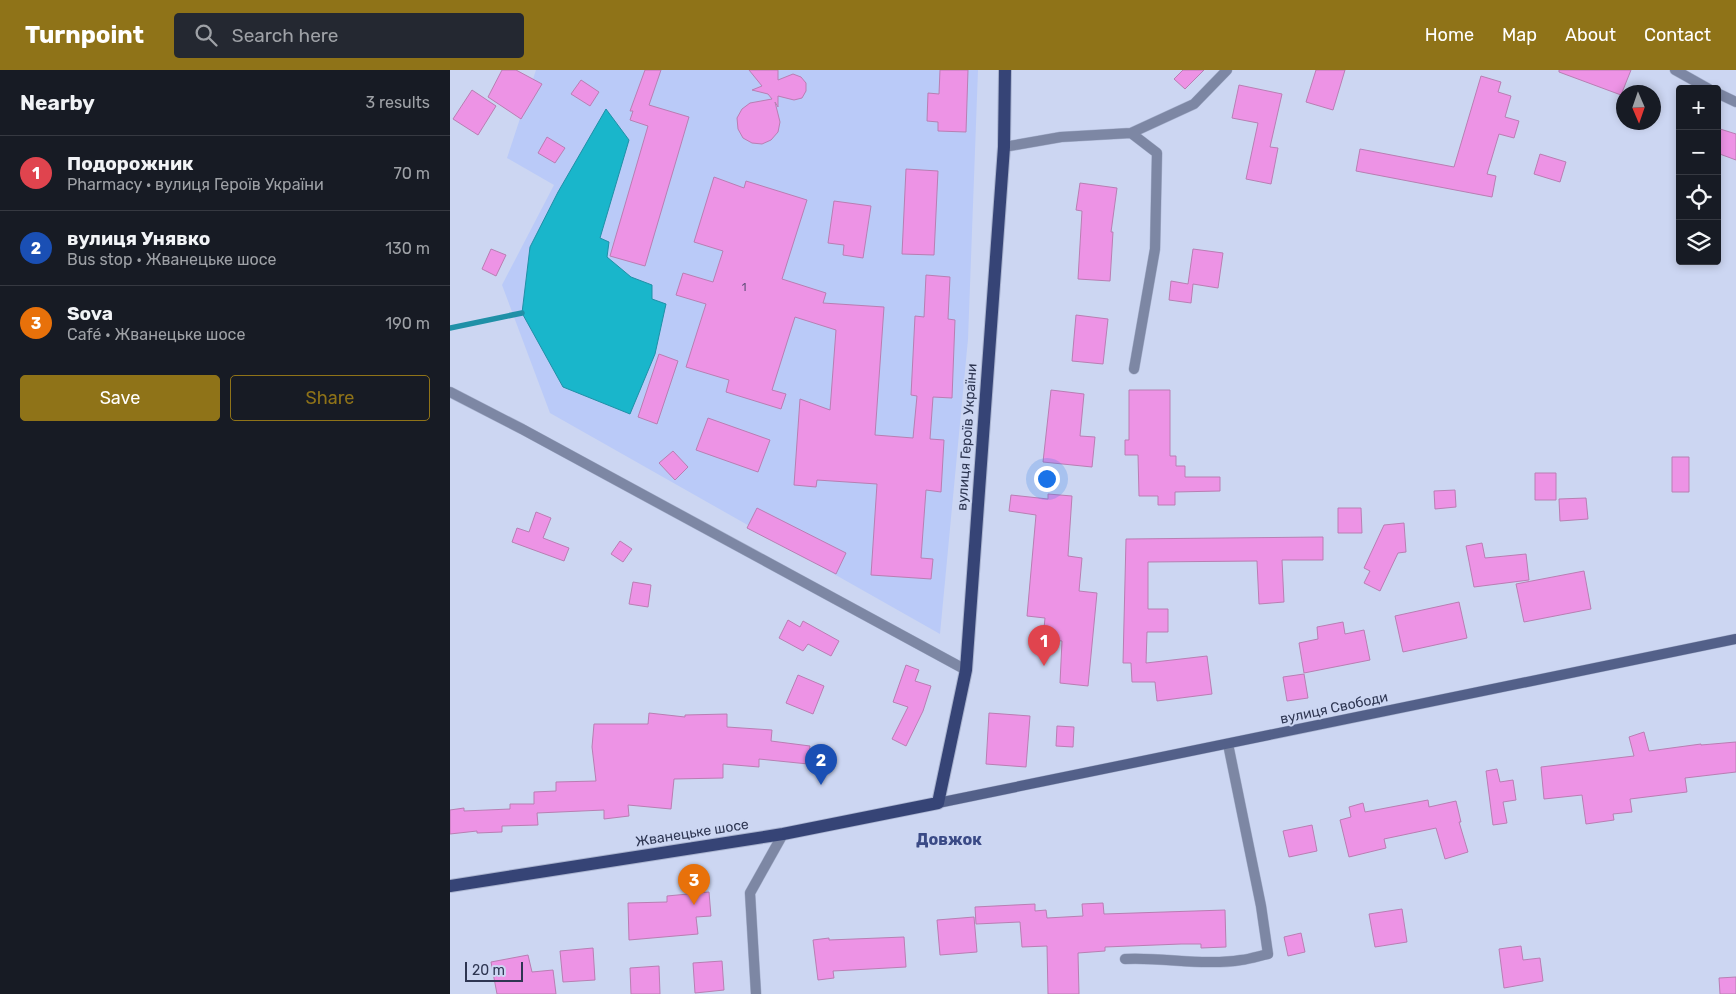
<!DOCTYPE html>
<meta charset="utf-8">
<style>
:root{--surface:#171b24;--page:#242831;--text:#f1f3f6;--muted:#9ea1a6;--line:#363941;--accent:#8f7318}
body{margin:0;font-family:Rubik,sans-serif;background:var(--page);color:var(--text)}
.controls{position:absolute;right:15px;top:15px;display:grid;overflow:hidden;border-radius:5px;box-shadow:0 2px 8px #0003}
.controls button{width:45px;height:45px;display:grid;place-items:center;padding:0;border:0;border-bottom:1px solid var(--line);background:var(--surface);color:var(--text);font:25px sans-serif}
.compass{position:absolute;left:1166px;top:15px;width:45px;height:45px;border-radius:50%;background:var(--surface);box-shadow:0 2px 8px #0003;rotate:178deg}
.scale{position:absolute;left:15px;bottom:12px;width:58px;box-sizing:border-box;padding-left:5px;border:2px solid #2e3652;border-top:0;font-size:14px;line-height:18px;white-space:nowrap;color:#2e3652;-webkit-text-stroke:4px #ccd6f2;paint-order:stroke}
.you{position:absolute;left:596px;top:408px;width:18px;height:18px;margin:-12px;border:4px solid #fff;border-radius:50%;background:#1a73e8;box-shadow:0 0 0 8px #1a73e833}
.badge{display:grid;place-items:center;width:32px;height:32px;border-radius:50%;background:var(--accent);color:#fff;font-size:16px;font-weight:700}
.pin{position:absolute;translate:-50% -41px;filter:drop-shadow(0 1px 2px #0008)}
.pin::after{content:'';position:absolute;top:26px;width:18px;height:15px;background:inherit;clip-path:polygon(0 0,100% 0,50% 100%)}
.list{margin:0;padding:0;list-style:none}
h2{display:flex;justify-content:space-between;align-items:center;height:65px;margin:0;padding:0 20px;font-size:21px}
h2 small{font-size:16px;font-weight:400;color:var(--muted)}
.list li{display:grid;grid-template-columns:32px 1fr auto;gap:15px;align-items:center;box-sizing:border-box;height:75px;padding:0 20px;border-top:1px solid var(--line)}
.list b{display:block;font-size:19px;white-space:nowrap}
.list p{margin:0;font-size:16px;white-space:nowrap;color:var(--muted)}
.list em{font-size:16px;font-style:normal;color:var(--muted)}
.actions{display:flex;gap:10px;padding:15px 20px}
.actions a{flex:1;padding:11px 0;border:1px solid var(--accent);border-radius:5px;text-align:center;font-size:18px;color:var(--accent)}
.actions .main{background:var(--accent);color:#fff}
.icon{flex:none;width:28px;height:28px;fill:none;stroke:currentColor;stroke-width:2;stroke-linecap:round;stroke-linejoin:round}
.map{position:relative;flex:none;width:1286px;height:924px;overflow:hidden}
header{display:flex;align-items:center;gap:30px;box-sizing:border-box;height:70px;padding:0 25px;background:var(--accent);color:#fff}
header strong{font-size:24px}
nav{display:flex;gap:28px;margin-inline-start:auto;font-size:18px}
.search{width:350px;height:45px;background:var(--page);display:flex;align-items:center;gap:12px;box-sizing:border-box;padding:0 18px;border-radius:5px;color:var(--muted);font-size:19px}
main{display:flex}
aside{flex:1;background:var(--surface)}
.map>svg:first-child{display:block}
.built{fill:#bacaf8}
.water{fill:#19b6cb;stroke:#1f90a7}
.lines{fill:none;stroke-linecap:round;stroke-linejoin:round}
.stream{stroke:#1f90a7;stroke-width:5.5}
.building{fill:#ed93e5;stroke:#b97eb3}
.street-casing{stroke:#a9b3cf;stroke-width:11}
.secondary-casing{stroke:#a9b3cf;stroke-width:11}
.primary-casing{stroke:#a9b3cf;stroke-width:14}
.street{stroke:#7d87a4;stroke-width:10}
.secondary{stroke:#536089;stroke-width:10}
.primary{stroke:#364476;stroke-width:12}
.labels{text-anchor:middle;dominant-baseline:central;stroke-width:4;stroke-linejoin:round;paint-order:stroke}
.number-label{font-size:11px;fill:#5e4d77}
.street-label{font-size:14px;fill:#2e3652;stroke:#ccd6f2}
.quarter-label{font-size:16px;font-weight:bold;fill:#3a4a86;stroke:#ccd6f2}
</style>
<header>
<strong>Turnpoint</strong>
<div class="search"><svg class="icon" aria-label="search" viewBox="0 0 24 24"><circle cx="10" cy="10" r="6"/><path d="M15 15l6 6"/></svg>Search here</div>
<nav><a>Home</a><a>Map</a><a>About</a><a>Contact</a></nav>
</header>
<main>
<aside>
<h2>Nearby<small>3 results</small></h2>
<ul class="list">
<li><span class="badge" style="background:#e0444e">1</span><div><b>Подорожник</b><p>Pharmacy · вулиця Героїв України</p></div><em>70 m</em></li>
<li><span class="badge" style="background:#1a4fb4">2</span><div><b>вулиця Унявко</b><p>Bus stop · Жванецьке шосе</p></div><em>130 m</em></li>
<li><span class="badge" style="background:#e8710a">3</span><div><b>Sova</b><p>Café · Жванецьке шосе</p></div><em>190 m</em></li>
</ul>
<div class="actions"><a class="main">Save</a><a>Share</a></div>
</aside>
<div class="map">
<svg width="1286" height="924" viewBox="0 0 1286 924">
<rect width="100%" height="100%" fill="#ccd6f2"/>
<path class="built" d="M 86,0 L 528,0 L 518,269 L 490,564 L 100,343 L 52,215 L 104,115 L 57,88 Z"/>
<path class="water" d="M 156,39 L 179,70 L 150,168 L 159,172 L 157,187 L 181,207 L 202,215 L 202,229 L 216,234 L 205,284 L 180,344 L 113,317 L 72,243 L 80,177 L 108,122 Z"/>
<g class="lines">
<path class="stream" d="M 0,258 L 72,243"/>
</g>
<path class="building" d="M 52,0 L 66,0 L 92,14 L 71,49 L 38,27 Z
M 195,0 L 211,0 L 199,35 L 239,47 L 195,196 L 160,186 L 198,56 L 180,50 L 183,41 L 180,41 Z
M 299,0 L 328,0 L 328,10 L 343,4 L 351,7 L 356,13 L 356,21 L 352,28 L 344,30 L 328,26 L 328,37 L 325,32 L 330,52 L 328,62 L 321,70 L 312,74 L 302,73 L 293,68 L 288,59 L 287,48 L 292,39 L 300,33 L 322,29 L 318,24 L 302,20 L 312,16 Z
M 490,0 L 518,0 L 516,62 L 488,61 L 488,52 L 477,51 L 478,23 L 489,24 Z
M 733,0 L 754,0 L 735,19 L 724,9 Z
M 866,0 L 895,0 L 883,40 L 856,32 Z
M 1109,0 L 1181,0 L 1171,25 L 1109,2 Z
M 1031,6 L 1051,12 L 1048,22 L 1061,26 L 1055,47 L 1069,51 L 1064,68 L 1049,64 L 1037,104 L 1046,106 L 1042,127 L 906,101 L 910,79 L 1004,97 Z
M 131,10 L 149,22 L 140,36 L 121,24 Z
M 789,15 L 832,24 L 820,77 L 828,78 L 821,114 L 796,109 L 808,53 L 782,48 Z
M 22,20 L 46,36 L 28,65 L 3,49 Z
M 1267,58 L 1286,64 L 1286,90 L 1267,83 Z
M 97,67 L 115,78 L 105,93 L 88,83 Z
M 1090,84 L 1116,92 L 1110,112 L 1084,104 Z
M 456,99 L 488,101 L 484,185 L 452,184 Z
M 264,107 L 294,118 L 296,111 L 357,130 L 332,209 L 376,223 L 373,233 L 434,237 L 425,365 L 463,368 L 467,326 L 461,325 L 465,246 L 474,247 L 476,205 L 500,207 L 498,249 L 505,250 L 502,328 L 483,327 L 480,369 L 494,370 L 491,422 L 476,420 L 471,488 L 483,489 L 481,509 L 421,505 L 427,414 L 367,410 L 366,417 L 344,415 L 350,329 L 380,340 L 386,260 L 345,247 L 322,320 L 336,324 L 331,339 L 276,322 L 279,310 L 236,297 L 256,234 L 226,225 L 233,203 L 263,212 L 273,181 L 244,172 Z
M 630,113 L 667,118 L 661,162 L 663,162 L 660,211 L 628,209 L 632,141 L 626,140 Z
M 384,131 L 421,136 L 413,188 L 393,185 L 394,175 L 378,173 Z
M 41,179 L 56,185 L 46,206 L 32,199 Z
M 743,179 L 773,183 L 768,218 L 743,214 L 741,233 L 719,230 L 721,211 L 738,214 Z
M 626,245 L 658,249 L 653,294 L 622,291 Z
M 209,284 L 228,291 L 207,354 L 188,347 Z
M 601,320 L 634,324 L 630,366 L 645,367 L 642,397 L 593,392 Z
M 679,320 L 720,320 L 720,386 L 726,386 L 726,396 L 735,396 L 735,407 L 770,407 L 770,421 L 725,422 L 725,435 L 708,435 L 708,426 L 689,426 L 688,385 L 675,385 L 675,370 L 679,370 Z
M 258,348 L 320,370 L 308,402 L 246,380 Z
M 223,381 L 238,397 L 225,410 L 209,393 Z
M 1222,387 L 1239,387 L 1239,422 L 1222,422 Z
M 1085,403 L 1106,403 L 1106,430 L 1085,430 Z
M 1005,420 L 1006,437 L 985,439 L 984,421 Z
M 598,424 L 622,426 L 618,486 L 632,488 L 629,521 L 647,523 L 638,616 L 610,613 L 612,571 L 593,569 L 595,548 L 577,546 L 586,445 L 559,441 L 561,425 L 598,429 Z
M 1136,428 L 1138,449 L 1110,451 L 1109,429 Z
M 307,438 L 396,483 L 386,504 L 297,458 Z
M 888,438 L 911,438 L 912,463 L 888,463 Z
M 86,442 L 101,448 L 93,468 L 119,478 L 114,491 L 62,472 L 67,458 L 79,462 Z
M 954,453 L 956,482 L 948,483 L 930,521 L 914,513 L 920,501 L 914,498 L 934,455 Z
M 873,467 L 873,490 L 832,490 L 834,532 L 809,534 L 807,491 L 698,492 L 698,539 L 718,539 L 718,562 L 697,562 L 696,593 L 757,586 L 762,624 L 707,631 L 705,612 L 682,612 L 681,593 L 673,593 L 676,469 Z
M 170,471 L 182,479 L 173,492 L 161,484 Z
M 1032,473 L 1035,488 L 1076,484 L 1079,510 L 1024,517 L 1016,476 Z
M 1134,501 L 1141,539 L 1074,552 L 1066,514 Z
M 183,512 L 201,515 L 198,537 L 179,534 Z
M 1009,532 L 1017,568 L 953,582 L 945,546 Z
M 338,550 L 350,557 L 353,551 L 389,571 L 381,586 L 358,574 L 353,581 L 329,568 Z
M 893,552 L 895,564 L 914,560 L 920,590 L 854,603 L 849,573 L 868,569 L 867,557 Z
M 456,595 L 469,600 L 465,611 L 481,616 L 473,641 L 456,676 L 442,669 L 458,637 L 443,632 Z
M 854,604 L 858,628 L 837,631 L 833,607 Z
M 348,605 L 374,616 L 363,644 L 336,633 Z
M 199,643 L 235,647 L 235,645 L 277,644 L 277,657 L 322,660 L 321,671 L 360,676 L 358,694 L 309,689 L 309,697 L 273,694 L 273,708 L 224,709 L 221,739 L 178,735 L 179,746 L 154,749 L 154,740 L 87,743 L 88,755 L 52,756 L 52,762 L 27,763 L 27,761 L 0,764 L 0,740 L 14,738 L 14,741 L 60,739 L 60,734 L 84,734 L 84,722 L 106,721 L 106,712 L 146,711 L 142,677 L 144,654 L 198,654 Z
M 539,643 L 580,646 L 576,697 L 536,694 Z
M 607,656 L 624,657 L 623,677 L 606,676 Z
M 1194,662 L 1199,681 L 1251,674 L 1251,675 L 1286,672 L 1286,702 L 1235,708 L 1237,722 L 1180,729 L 1182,742 L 1163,744 L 1164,750 L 1136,754 L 1132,725 L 1094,729 L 1091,697 L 1184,686 L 1179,667 Z
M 1047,699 L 1050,712 L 1063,710 L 1066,730 L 1053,732 L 1057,753 L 1043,755 L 1036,701 Z
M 978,730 L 979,737 L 1006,731 L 1011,752 L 1009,752 L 1018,782 L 995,789 L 986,758 L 934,769 L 936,778 L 899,787 L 890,750 L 901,747 L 899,737 L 913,733 L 915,742 Z
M 862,755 L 867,781 L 839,787 L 833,761 Z
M 259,822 L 261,846 L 246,847 L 248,864 L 179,870 L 178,833 L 217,832 L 217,826 Z
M 653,833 L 654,844 L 775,840 L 776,877 L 751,878 L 751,874 L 731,874 L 655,877 L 655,881 L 628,883 L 629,924 L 598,924 L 597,876 L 572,877 L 570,852 L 526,854 L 525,837 L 585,834 L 585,841 L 596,840 L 597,848 L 633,846 L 632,834 Z
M 952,839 L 957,872 L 925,877 L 919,844 Z
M 524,847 L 527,882 L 490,885 L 487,850 Z
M 851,863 L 855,882 L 838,886 L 834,867 Z
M 454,867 L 456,897 L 383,901 L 384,908 L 368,910 L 363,870 L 379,868 L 379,870 Z
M 1071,876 L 1073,890 L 1090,888 L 1093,911 L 1054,918 L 1049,879 Z
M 143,878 L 145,910 L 113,912 L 110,881 Z
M 78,885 L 82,902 L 103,900 L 106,924 L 47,924 L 41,892 Z
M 272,891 L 274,920 L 245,923 L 243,893 Z
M 209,896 L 210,924 L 181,924 L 180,898 Z
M 1286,907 L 1286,924 L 1270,924 L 1269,908 Z"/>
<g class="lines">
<g class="street-casing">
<path id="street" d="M 1225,0 L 1259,19
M 1267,23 L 1286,32
M 681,63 L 707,83 L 705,179 L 684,299
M 554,77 L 611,67 L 681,63 L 744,34 L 777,0
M 0,322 L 72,359 L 516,600
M 675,889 C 713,887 754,896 791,890 C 800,889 809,886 818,884 L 811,836 L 778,674
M 306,924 L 300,823 L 333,764"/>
</g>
<g class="secondary-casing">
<path id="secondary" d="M 488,733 L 1286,569"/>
</g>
<g class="primary-casing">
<path id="primary" d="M 0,816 L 333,764 L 488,733 L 516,600 L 554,77 L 555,0"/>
</g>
<use href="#street" class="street"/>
<use href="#secondary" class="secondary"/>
<use href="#primary" class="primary"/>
</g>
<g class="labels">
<g class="number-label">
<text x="294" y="217">1</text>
</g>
<g class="street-label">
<text transform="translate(517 367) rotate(-86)">вулиця Героїв України</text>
<text transform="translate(884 638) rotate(-12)">вулиця Свободи</text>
<text transform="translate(242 763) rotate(-9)">Жванецьке шосе</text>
</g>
<g class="quarter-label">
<text x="499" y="769">Довжок</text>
</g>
</g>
</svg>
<div class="controls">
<button>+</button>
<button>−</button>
<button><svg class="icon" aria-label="locate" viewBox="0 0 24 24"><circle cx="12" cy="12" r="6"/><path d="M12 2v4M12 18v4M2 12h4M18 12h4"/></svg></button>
<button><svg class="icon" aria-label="layers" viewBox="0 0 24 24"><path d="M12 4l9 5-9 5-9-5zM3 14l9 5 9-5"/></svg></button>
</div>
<svg class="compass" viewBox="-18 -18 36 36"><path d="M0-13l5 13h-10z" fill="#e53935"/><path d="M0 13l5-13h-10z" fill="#9ea1a6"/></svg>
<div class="scale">20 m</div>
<div class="you"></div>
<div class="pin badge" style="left:594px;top:596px;background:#e0444e">1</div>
<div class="pin badge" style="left:371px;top:715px;background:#1a4fb4">2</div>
<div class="pin badge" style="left:244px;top:835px;background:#e8710a">3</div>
</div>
</main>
